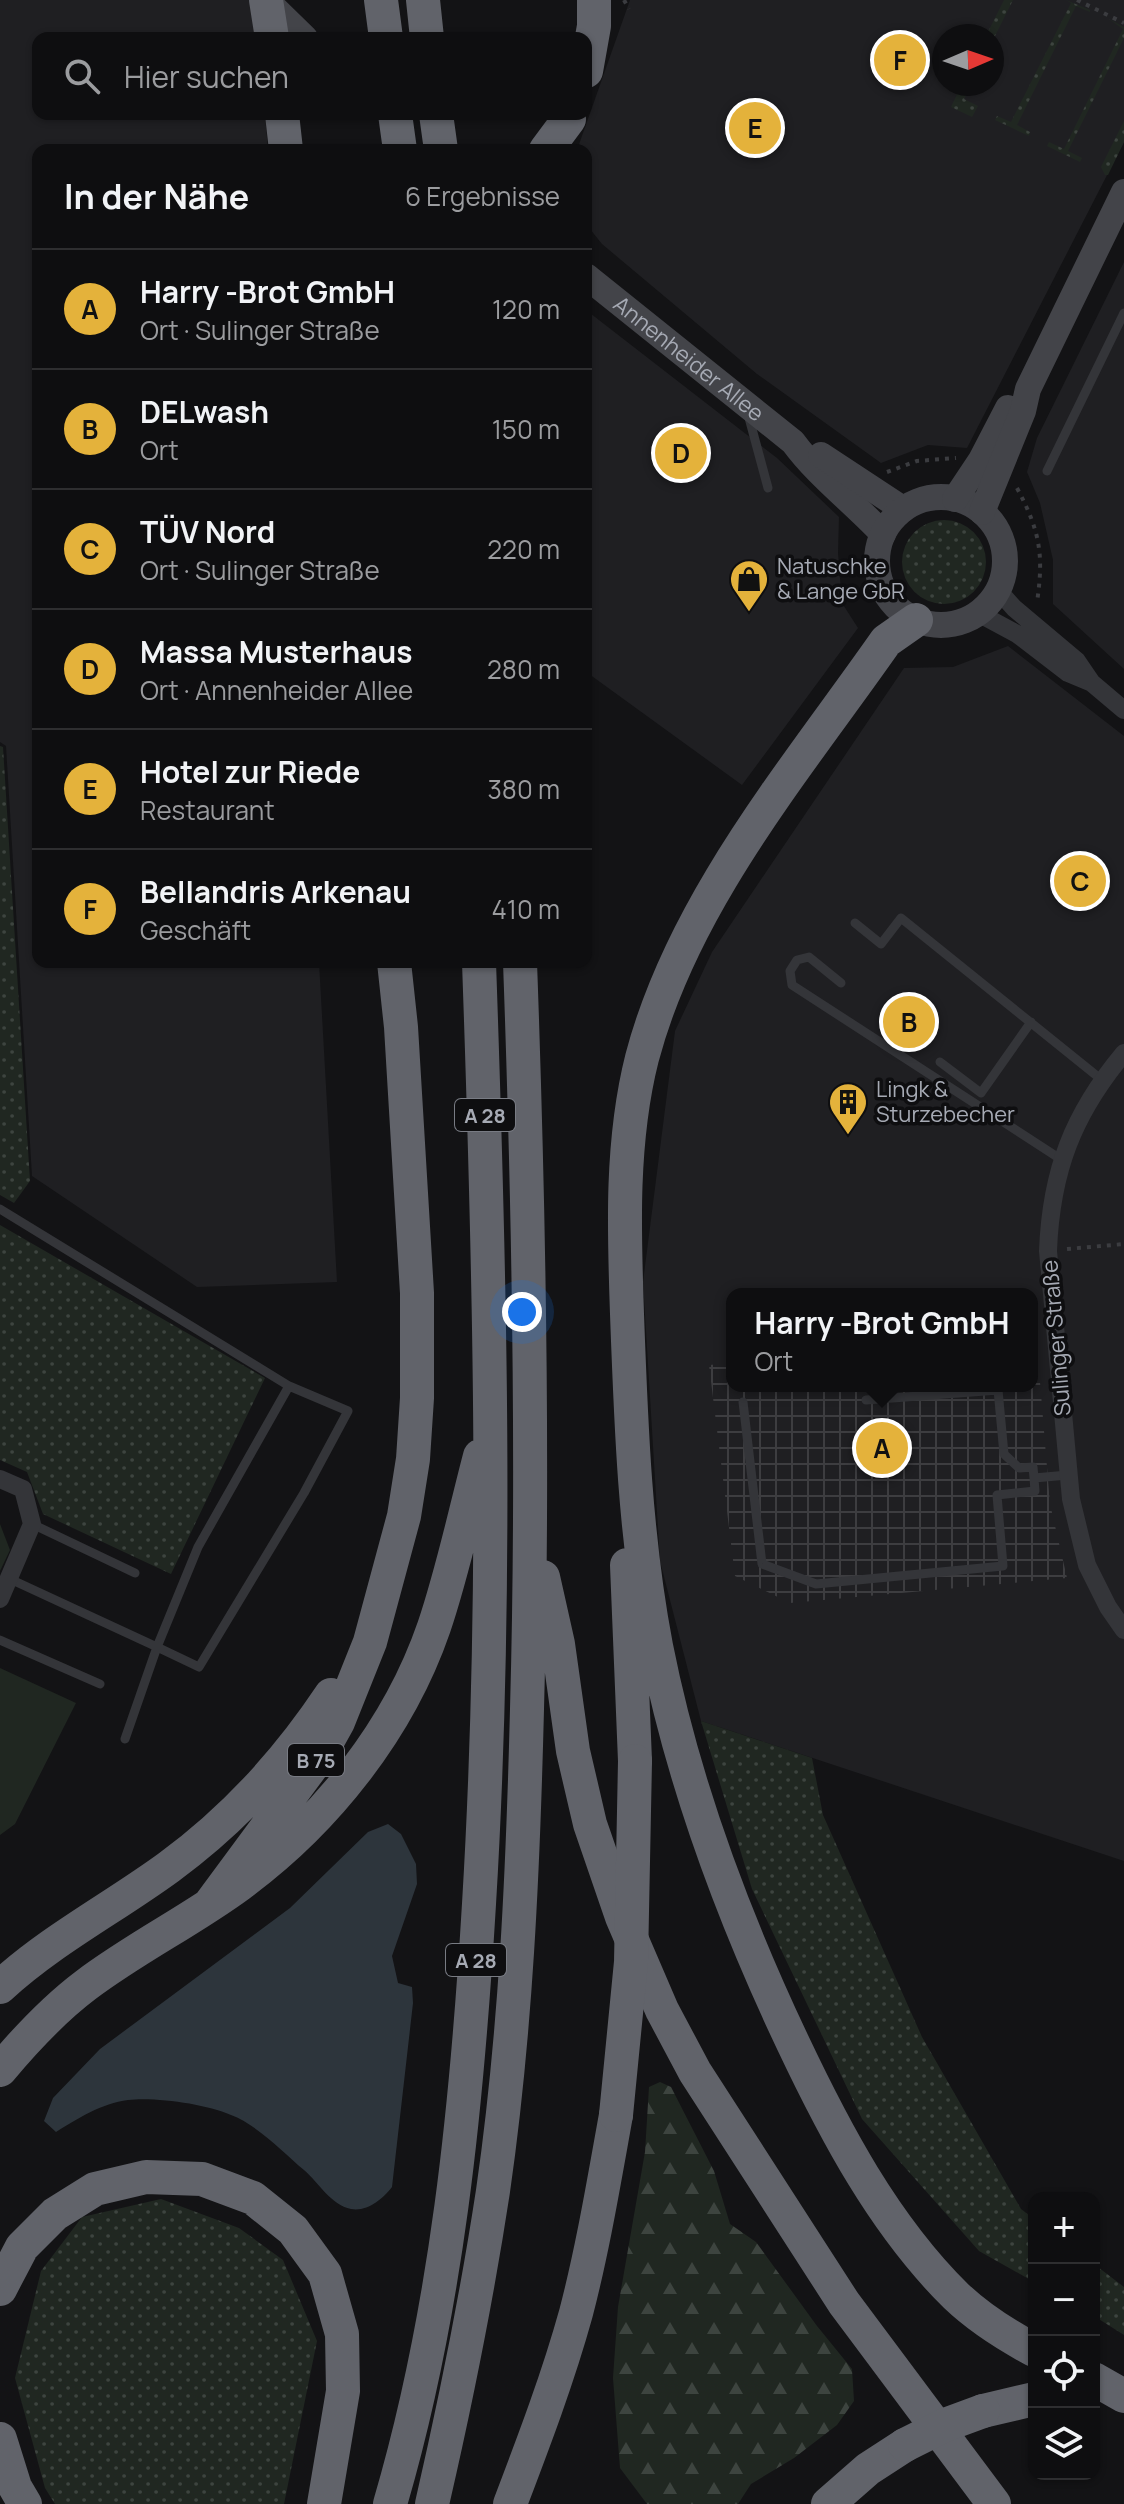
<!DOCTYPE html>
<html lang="de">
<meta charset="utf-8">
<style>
:root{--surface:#0e0e10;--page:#1c1c1e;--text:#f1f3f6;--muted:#9b9c9f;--line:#2e2e30;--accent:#e4b23b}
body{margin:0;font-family:Manrope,sans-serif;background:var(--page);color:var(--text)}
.controls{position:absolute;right:24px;bottom:24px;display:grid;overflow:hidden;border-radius:16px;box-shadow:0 2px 6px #0004}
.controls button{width:72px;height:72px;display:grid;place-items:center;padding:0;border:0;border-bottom:2px solid var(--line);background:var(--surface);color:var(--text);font:40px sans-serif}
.compass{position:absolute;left:932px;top:24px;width:72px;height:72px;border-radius:50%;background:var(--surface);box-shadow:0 2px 6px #0004;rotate:88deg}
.you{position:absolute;left:522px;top:1312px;width:28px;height:28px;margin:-20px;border:6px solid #fff;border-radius:50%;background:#1a73e8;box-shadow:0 0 0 12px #1a73e833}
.badge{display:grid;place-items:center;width:52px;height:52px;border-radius:50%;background:var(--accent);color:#111;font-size:26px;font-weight:700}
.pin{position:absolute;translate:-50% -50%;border:4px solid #fff;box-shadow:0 2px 8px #0006}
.popup{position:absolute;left:726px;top:1288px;width:312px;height:104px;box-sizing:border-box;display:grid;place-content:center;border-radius:16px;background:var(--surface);filter:drop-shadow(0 2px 6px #0005);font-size:26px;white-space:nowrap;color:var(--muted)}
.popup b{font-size:30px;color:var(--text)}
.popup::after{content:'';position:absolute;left:50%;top:100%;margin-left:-16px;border:16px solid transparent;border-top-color:var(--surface)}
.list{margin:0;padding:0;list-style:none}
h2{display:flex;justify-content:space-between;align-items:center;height:104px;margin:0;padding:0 32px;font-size:34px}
h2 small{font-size:26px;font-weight:400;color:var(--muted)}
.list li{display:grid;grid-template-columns:52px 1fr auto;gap:24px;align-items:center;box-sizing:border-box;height:120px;padding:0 32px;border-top:2px solid var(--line)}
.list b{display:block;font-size:30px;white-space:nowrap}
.list p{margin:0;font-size:26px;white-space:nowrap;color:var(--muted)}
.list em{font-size:26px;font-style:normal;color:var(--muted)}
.icon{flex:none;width:44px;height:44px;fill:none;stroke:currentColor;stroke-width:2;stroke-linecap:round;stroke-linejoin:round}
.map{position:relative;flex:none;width:1124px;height:2504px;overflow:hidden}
.search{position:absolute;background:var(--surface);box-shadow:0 2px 6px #0004;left:32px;top:32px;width:560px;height:88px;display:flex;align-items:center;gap:20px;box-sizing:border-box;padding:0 28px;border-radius:16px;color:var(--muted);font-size:30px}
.panel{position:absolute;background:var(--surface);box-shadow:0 2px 6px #0004;left:32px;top:144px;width:560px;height:824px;border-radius:16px}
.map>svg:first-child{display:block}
.built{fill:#1f1f22;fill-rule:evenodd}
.industrial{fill:url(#industrial-grid)}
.grass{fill:url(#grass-dots)}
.forest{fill:url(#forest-firs)}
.pitch{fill:#202721}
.water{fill:#2d353c}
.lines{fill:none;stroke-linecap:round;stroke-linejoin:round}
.path{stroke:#3b3c40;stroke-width:4;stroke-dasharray:4 6;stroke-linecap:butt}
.lane{stroke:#343539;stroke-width:9}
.street{stroke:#343539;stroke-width:18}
.secondary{stroke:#434449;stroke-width:26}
.highway{stroke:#61636a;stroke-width:34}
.highway-bridge{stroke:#61636a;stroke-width:34}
.labels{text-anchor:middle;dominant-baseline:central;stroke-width:7;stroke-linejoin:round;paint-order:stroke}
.shield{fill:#0e0e10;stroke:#787b83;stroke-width:2}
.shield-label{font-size:20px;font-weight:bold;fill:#a6aab4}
.street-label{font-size:22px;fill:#a6aab4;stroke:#0e0e10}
.poi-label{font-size:22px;fill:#a6aab4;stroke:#0e0e10;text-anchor:start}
</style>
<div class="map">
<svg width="1124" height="2504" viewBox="0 0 1124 2504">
<defs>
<pattern id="industrial-grid" width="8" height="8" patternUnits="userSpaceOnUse" patternTransform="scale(2)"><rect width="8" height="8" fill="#1f1f22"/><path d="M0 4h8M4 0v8" fill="none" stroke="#3d3d40"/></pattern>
<pattern id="grass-dots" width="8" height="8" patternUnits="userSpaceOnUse" patternTransform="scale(2)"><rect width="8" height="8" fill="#202721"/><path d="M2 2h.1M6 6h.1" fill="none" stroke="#3d443f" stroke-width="1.8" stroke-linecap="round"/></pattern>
<pattern id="forest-firs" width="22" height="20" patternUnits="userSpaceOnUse" patternTransform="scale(2)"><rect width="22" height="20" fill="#202721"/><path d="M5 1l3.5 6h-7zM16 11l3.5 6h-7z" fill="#3d443f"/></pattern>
</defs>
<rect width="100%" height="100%" fill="#131315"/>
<path class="built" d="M 0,0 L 259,0 L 261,38 L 38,38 L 38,114 L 265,114 L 268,150 L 38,150 L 38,962 L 319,962 L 337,1282 L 197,1287 L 32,1176 L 6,746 L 0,742 Z
M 630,0 L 1124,0 L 1124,142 L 967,448 L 928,445 L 881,463 L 757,374 L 602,244 L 586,224 L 586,150 L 577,150 ZM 944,36 L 992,36 L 992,84 L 944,84 Z
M 1124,262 L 1124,669 L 1053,604 L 1053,560 L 1040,503 L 1027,472 L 1037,438 Z
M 586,310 L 777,458 L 839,517 L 838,553 L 842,603 L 858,628 L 742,785 L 589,674 L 586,639 Z
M 1008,646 L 1124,736 L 1124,1861 L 701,1721 L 660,1561 L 643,1282 L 675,1031 L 712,952 L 904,668 L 953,667 ZM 732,1294 L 1032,1294 L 1032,1386 L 732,1386 Z"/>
<path class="industrial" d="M 732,1363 L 732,1386 L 1032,1386 L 1032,1371 L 1039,1370 L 1050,1504 L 1067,1578 L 790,1603 L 735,1576 L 709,1365 Z"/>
<path class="grass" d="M 1004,0 L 1013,0 L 992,42 L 992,36 L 986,36 Z
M 1066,0 L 1090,10 L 1090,12 L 1076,6 L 1017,125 L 1030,132 L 1029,136 L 995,120 L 997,116 L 1011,122 L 1071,3 Z
M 1109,19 L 1124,27 L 1124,38 L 1068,151 L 1082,158 L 1080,162 L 1047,146 L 1049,142 L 1064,149 L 1123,29 Z
M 962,84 L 972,84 L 964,99 L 978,106 L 972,117 L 951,107 Z
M 1124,121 L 1124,142 L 1108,175 L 1105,175 L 1101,167 Z
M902 562a42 42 0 1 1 84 0a42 42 0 1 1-84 0Z
M 0,746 L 3,747 L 30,1181 L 14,1203 L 0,1195 Z
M 0,1225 L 265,1378 L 171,1574 L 43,1514 L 27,1472 L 0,1460 Z
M 701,1721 L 812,1758 L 823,1815 L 922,2037 L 1021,2209 L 1034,2219 L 1034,2282 L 979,2251 L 862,2119 L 752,1889 Z
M 161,2199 L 239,2228 L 283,2260 L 317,2341 L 284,2504 L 55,2504 L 45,2488 L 15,2378 L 41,2271 L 82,2217 Z
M 1094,2264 L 1124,2287 L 1124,2335 L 1094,2316 Z"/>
<path class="forest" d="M 660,2082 L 671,2087 L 714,2171 L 730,2224 L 756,2242 L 817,2326 L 852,2369 L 854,2401 L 837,2425 L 794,2458 L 751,2484 L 738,2504 L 647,2504 L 620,2468 L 613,2378 L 618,2307 L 645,2152 L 649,2087 Z"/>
<path class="pitch" d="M 0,1524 L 10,1550 L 0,1571 Z
M 0,1668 L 76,1703 L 15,1824 L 0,1835 Z"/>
<path class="water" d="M 388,1824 L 401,1834 L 416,1864 L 417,1884 L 392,1956 L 398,1983 L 412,1987 L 413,2003 L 392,2187 C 383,2199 367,2212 351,2209 C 331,2205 319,2183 304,2170 C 284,2153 256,2124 231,2115 C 205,2104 157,2097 128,2100 C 102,2103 77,2119 56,2132 L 44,2121 L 53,2098 L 100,2049 L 290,1908 L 368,1832 Z"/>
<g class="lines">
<path class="path" d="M 624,0 L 629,9
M 1077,0 L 1124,23
M 887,472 L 917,461 L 956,458
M 1017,488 C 1040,531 1044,555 1037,602
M 1067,1249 L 1124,1244"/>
<path class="lane" d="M 748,414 L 768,488
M 1047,471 L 1124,313
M 855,923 L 881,944 L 901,918 L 1102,1080
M 841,983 L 809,957 L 797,960 L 790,971 L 792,985 L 1062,1160
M 940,1062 L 981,1093 L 1031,1022
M 0,1209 L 289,1386 L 348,1411 L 304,1493 L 199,1667 L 157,1647 L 125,1739
M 866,1400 L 998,1390 L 1004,1454 L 1019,1468 L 1033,1467 L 1034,1478
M 743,1402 L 762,1564 L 816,1584 L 1003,1566 L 997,1495 L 1035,1491 L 1034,1478 L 1068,1475
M 32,1524 L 135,1573
M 10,1579 L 157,1647 L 198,1547 L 289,1386
M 0,1640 L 100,1684"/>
<path class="street" d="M 998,590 L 1014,608 L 1077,661 L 1092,683 L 1124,710
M 978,613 L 1017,634 L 1068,673 L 1092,683
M 1124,1053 C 1073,1114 1051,1171 1048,1251 L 1071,1499 L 1087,1565 L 1108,1607 L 1124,1630
M 0,1479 L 23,1489 L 32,1524 L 0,1599"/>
<g class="secondary">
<path d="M 266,0 L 305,38"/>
<path id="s1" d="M 586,276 L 793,442 C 818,476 853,502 883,534"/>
<path d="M 821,455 L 903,509"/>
<circle cx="941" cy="561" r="64"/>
<path d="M 955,499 L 981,460 L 1008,408"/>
<path d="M 982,512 L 1023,411 L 1028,389 L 1124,192"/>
</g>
<path class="highway" d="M 266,0 L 272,38
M 381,0 L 386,38
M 423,0 L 427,38
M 586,71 L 594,26 L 594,0
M 282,114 L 286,150
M 436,114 L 441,150
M 546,150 L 569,119
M 916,620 L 886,641 C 795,771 683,902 642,1058 C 621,1141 624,1229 627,1314 C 631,1425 635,1536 656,1646 C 683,1783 732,1914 792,2041 C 835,2132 884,2225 956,2296 C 979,2318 1006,2335 1034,2350
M 627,1565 L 635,1761
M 543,1577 L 558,1644 L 573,1751 L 590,1824 L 622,1917 L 662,2010 L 695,2072 L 844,2303 L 994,2504
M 210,1904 L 318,1758 L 338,1722 L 370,1642 L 404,1516 L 413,1459 L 417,1398 L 417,1293 L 401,1027 L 394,962
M 0,1987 C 51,1940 113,1908 169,1867 C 233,1820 287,1761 331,1695
M 0,2070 C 26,2039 54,2009 86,1985 C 135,1948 190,1921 239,1885 C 326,1821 399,1729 434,1627 C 453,1571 465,1513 480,1456
M 0,2289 L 22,2247 L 55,2214 L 95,2189 L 146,2177 L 202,2179 L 253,2198 L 293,2230 L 325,2274 L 342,2334 L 343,2391 L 324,2504
M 1094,2379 L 1124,2396
M 983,2411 L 1034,2399
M 0,2439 L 15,2487 L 25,2504
M 390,2504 C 447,2310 467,2105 479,1904 C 498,1590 490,1276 479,962
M 432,2504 C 456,2400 477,2296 493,2191 C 516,2032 523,1870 527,1709 C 534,1460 529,1211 520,962
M 510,2504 C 534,2441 558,2378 576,2313 C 593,2248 604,2181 616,2115
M 828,2504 L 868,2469 L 905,2445"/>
<path class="highway-bridge" d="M 395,114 L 400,150
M 616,2115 L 631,1962 L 635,1761
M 905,2445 L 945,2425 L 983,2411"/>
</g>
<defs>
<g id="shop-pin" transform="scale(2)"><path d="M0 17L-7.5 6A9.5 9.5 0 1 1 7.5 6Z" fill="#e4b23b" stroke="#0e0e10"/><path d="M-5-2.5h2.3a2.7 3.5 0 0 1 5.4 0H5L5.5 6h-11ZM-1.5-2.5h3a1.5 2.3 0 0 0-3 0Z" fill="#111"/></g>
<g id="building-pin" transform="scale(2)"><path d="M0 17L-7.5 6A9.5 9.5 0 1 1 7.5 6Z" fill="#e4b23b" stroke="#0e0e10"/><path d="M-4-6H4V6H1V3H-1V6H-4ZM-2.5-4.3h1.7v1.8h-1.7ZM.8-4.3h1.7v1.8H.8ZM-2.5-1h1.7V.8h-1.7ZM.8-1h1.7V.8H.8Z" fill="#111"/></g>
</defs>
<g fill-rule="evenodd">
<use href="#shop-pin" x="749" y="579"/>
<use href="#building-pin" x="848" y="1102"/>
</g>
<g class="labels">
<g class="shield">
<rect x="455" y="1099" width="60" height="32" rx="6"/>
<rect x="288" y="1744" width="56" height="32" rx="6"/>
<rect x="446" y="1944" width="60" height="32" rx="6"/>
</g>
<g class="shield-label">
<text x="485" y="1115">A 28</text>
<text x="316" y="1760">B 75</text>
<text x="476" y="1960">A 28</text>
</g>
<g class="street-label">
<text stroke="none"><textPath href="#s1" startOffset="132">Annenheider Allee</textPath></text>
<text transform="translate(1056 1338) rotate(-95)">Sulinger Straße</text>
</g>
<g class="poi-label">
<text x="777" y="566">Natuschke<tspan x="777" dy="25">&amp; Lange GbR</tspan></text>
<text x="876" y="1089">Lingk &amp;<tspan x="876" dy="25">Sturzebecher</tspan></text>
</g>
</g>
</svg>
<div class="controls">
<button>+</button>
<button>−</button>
<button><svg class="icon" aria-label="locate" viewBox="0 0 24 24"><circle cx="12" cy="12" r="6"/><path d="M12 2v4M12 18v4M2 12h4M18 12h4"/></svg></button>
<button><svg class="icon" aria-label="layers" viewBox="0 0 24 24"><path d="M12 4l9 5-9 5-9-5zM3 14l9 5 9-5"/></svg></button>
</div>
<svg class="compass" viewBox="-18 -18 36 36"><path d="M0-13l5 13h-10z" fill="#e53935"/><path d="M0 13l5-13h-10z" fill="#9b9c9f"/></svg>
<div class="you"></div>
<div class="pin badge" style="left:882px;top:1448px">A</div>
<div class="popup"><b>Harry -Brot GmbH</b>Ort</div>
<div class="pin badge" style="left:909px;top:1022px">B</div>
<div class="pin badge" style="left:1080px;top:881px">C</div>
<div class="pin badge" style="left:681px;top:453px">D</div>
<div class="pin badge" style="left:755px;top:128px">E</div>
<div class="pin badge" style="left:900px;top:60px">F</div>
<div class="search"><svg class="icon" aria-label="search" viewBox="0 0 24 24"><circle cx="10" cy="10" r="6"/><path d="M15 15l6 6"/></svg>Hier suchen</div>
<section class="panel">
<h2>In der Nähe<small>6 Ergebnisse</small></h2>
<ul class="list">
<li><span class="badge">A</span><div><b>Harry -Brot GmbH</b><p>Ort · Sulinger Straße</p></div><em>120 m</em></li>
<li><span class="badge">B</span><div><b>DELwash</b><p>Ort</p></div><em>150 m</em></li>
<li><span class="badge">C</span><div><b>TÜV Nord</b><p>Ort · Sulinger Straße</p></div><em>220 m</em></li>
<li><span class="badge">D</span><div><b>Massa Musterhaus</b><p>Ort · Annenheider Allee</p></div><em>280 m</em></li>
<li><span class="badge">E</span><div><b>Hotel zur Riede</b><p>Restaurant</p></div><em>380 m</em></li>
<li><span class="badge">F</span><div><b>Bellandris Arkenau</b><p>Geschäft</p></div><em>410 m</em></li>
</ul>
</section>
</div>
